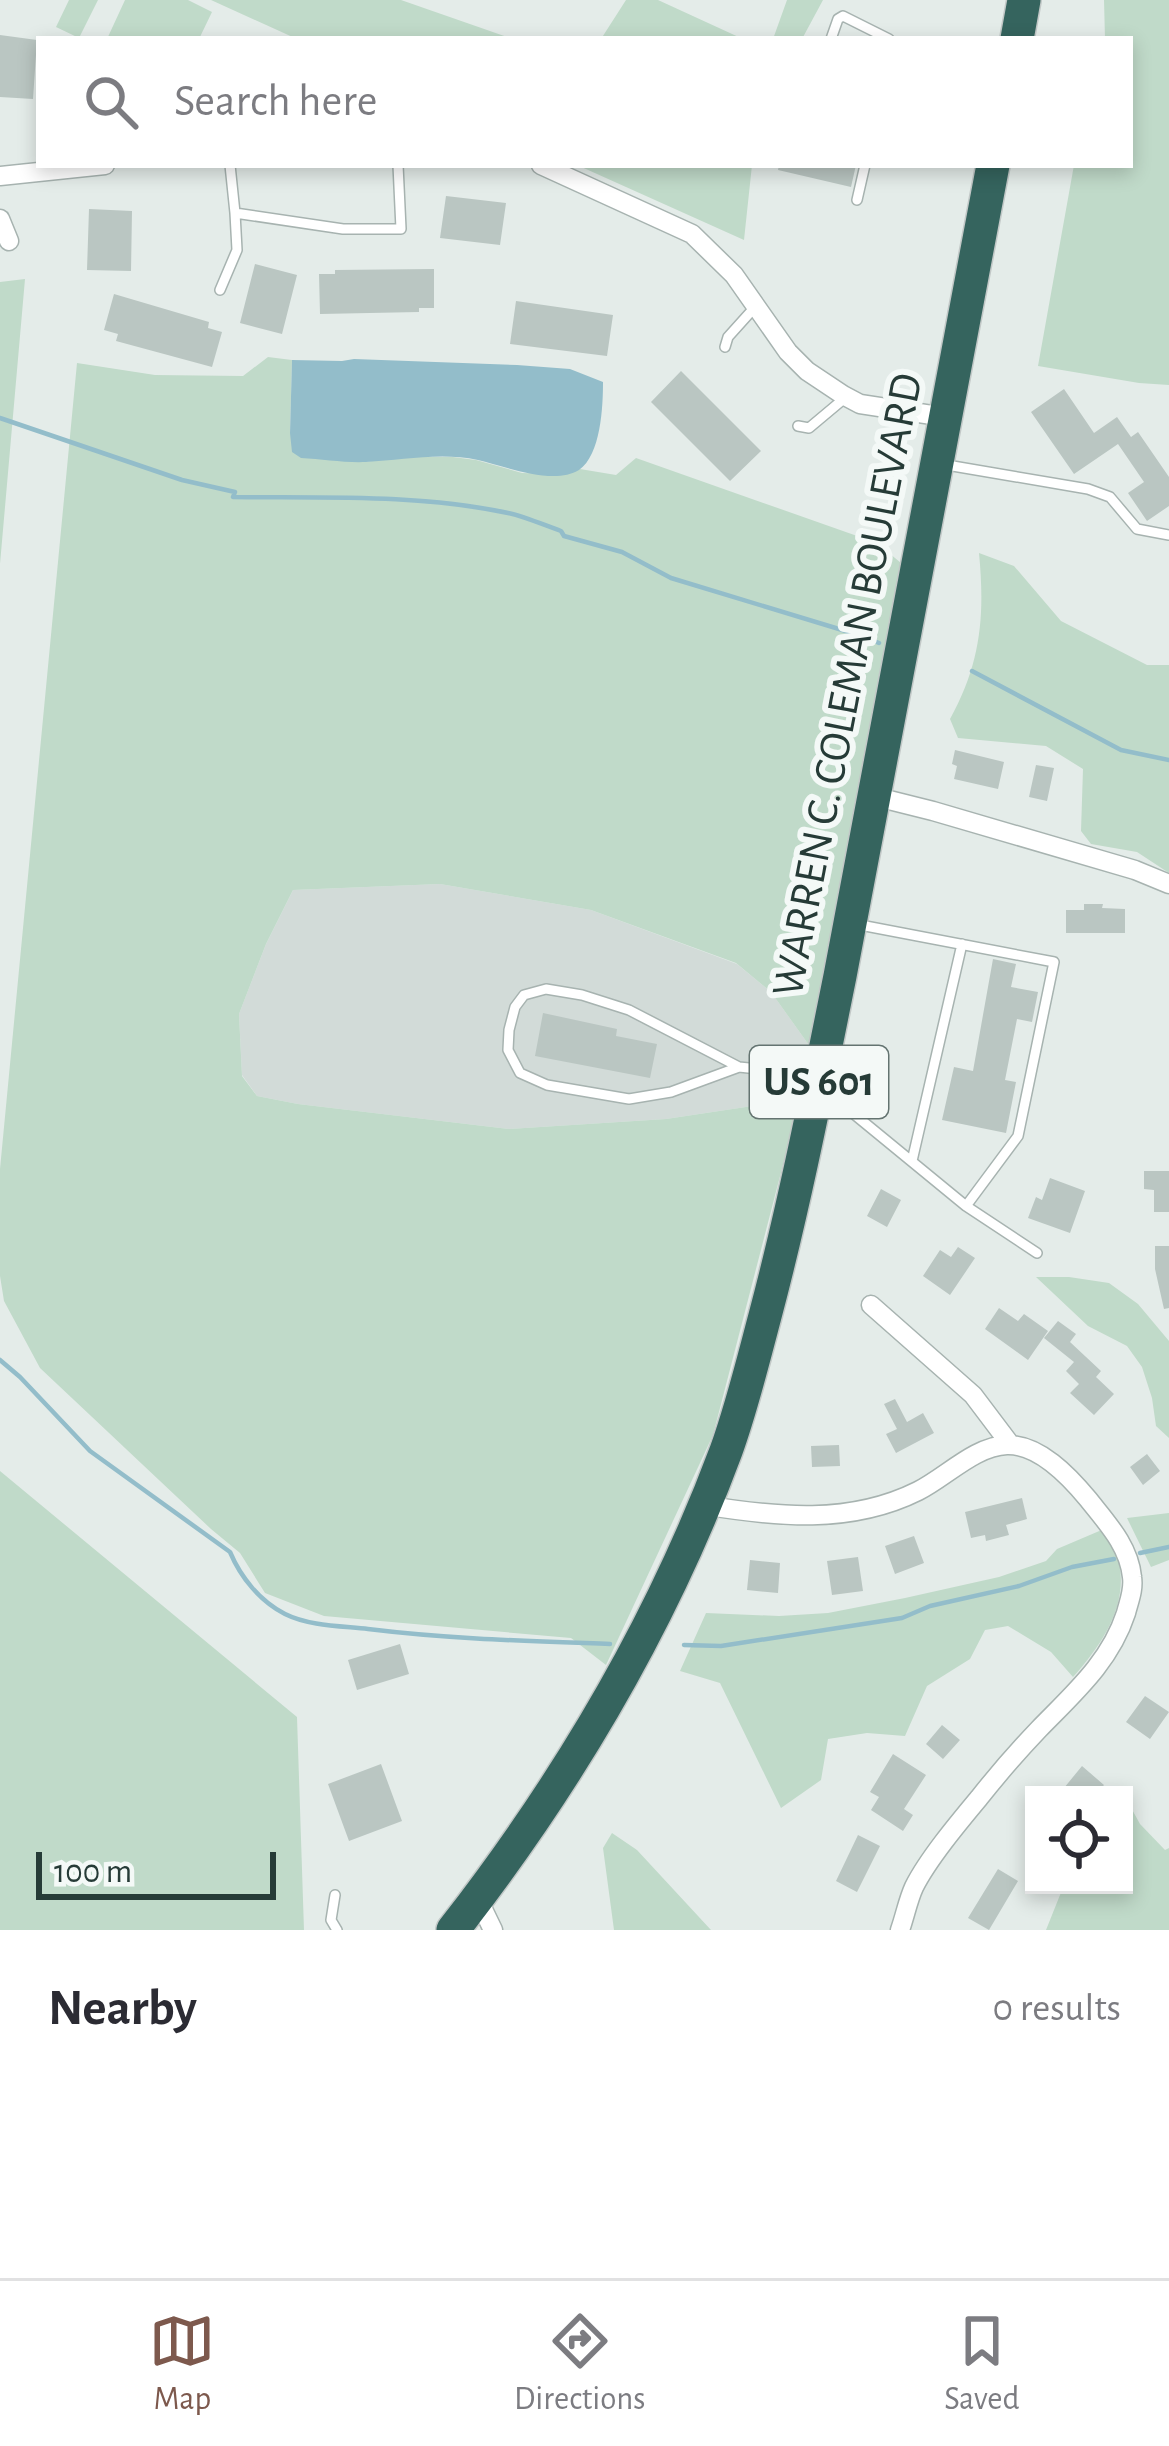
<!DOCTYPE html>
<style>
:root{--surface:#fff;--page:#f2f2f3;--text:#2b2b33;--muted:#7c7c81;--line:#e1e1e2;--accent:#7d594d}
body{margin:0;font-family:"Alegreya Sans",sans-serif;background:var(--page);color:var(--text)}
.controls{position:absolute;right:36px;bottom:36px;display:grid;overflow:hidden;border-radius:0px;box-shadow:0 6px 18px #0003}
.controls button{width:108px;height:108px;display:grid;place-items:center;padding:0;border:0;border-bottom:3px solid var(--line);background:var(--surface);color:var(--text);font:60px sans-serif}
.scale{position:absolute;left:36px;bottom:30px;width:240px;box-sizing:border-box;padding-left:12px;border:6px solid #263b37;border-top:0;font-size:33px;line-height:42px;white-space:nowrap;color:#263b37;-webkit-text-stroke:9px #f4f9f7;paint-order:stroke}
.list{margin:0;padding:0;list-style:none}
h2{display:flex;justify-content:space-between;align-items:center;height:156px;margin:0;padding:0 48px;font-size:51px}
h2 small{font-size:39px;font-weight:400;color:var(--muted)}
.icon{flex:none;width:66px;height:66px;fill:none;stroke:currentColor;stroke-width:2;stroke-linecap:round;stroke-linejoin:round}
.map{position:relative;flex:none;width:1169px;height:1930px;overflow:hidden}
.search{position:absolute;background:var(--surface);box-shadow:0 6px 18px #0003;left:36px;right:36px;top:36px;height:132px;display:flex;align-items:center;gap:30px;box-sizing:border-box;padding:0 42px;border-radius:0px;color:var(--muted);font-size:45px}
.sheet{height:348px;background:var(--surface)}
nav{display:flex;justify-content:space-around;align-items:center;box-sizing:border-box;height:168px;border-top:3px solid var(--line);background:var(--surface);font-size:33px;color:var(--muted)}
nav a{display:grid;justify-items:center;gap:6px}
nav .on{color:var(--accent)}
.map>svg:first-child{display:block}
.built{fill:#d2dbd8}
.green{fill:#c0dac9}
.water{fill:#93bdca}
.lines{fill:none;stroke-linecap:round;stroke-linejoin:round}
.stream{stroke:#93bdca;stroke-width:4.5}
.building{fill:#bac6c2}
.lane-casing{stroke:#a7b3b0;stroke-width:12}
.street-casing{stroke:#a7b3b0;stroke-width:21}
.highway-casing{stroke:#c2c8c7;stroke-width:36}
.lane{stroke:#fff;stroke-width:9}
.street{stroke:#fff;stroke-width:18}
.highway{stroke:#35645e;stroke-width:33}
.labels{text-anchor:middle;dominant-baseline:central;stroke-width:12;stroke-linejoin:round;paint-order:stroke}
.shield{fill:#f4f9f7;stroke:#647471;stroke-width:3}
.shield-label{font-size:42px;font-weight:bold;fill:#263b37}
.street-label{font-size:45px;fill:#263b37;stroke:#f4f9f7}
</style>
<div class="map">
<svg width="1169" height="1930" viewBox="0 0 1169 1930">
<rect width="100%" height="100%" fill="#e4ece9"/>
<path class="built" d="M440 884 591 910 737 964 771 992 811 1048 800 1099 666 1119 509 1129 298 1104 257 1096 242 1075 239 1014 266 944 293 890Z"/>
<path class="green" d="M69 0H98L79 38 56 27Z
M125 0H188L212 12 199 39H107Z
M211 0H401L513 39H297Z
M626 0H658L743 39H601Z
M787 0H823L802 39H773Z
M1104 0H1169V385L1139 383 1038 366 1074 165H1130V39H1105Z
M577 165H752L744 240Z
M25 279 0 564V282Z
M268 357 292 360 290 433 365 462 400 457H453L476 460 522 473 563 474 580 469 616 475 636 458 877 543 901 563 811 1048 771 992 736 963 591 910 440 884 293 890 266 944 239 1014 242 1076 257 1096 298 1104 509 1129 666 1119 800 1099 713 1435 606 1665 571 1638 324 1616 265 1593 240 1553 211 1529 40 1368 4 1301 0 1276V1169L77 363 155 375 243 376Z
M979 553 1014 566 1061 621 1147 665H1169V873L1137 852 1091 844 1081 831 1083 769 1046 746 958 738 950 719C981 663 985 616 979 553Z
M1036 1277H1069L1109 1283 1138 1304 1169 1341V1438L1156 1426 1152 1398 1142 1367 1127 1346 1088 1326Z
M0 1471 297 1717 304 1930H0Z
M1169 1513V1560L1151 1567 1127 1518Z
M1104 1529C1141 1583 1111 1635 1073 1677L1051 1652 1008 1626 985 1630 970 1659 927 1686 905 1736 867 1733 828 1739 821 1780 781 1808 720 1683 680 1671 706 1613 779 1616 828 1613 905 1598 999 1577 1046 1561 1057 1549Z
M1129 1804 1140 1824 1165 1850 1169 1848V1930H1046L1064 1885H1124V1806Z
M612 1833 637 1850 711 1930H614L603 1848Z"/>
<path class="water" d="M354 359 517 365 570 369 603 382C603 406 601 455 579 470 553 486 505 466 478 460 441 452 403 460 366 462 345 463 322 459 301 458L292 452 290 433 292 360 342 361Z"/>
<g class="lines">
<path class="stream" d="M0 418 182 480 235 492 233 497C325 498 418 494 508 513 526 517 544 525 561 531L564 536 622 552 671 578 862 636 879 643
M972 671 1121 750 1169 760
M0 1360 20 1377 90 1451 230 1552C241 1578 260 1601 285 1614 309 1626 341 1626 368 1629 449 1639 528 1641 610 1644
M1140 1553 1169 1547
M684 1645 721 1646 902 1618 930 1606 1019 1586 1072 1567 1114 1559"/>
</g>
<path class="building" d="M0 35 37 40 33 99 0 97Z
M779 165H856L851 187 778 170Z
M446 196 506 203 500 245 440 238Z
M89 209 132 211 131 271 87 270Z
M255 264 297 275 282 334 240 323Z
M434 269V308H419V312L320 314 319 274H335V270Z
M114 294 209 322 208 328 222 332 212 367 116 341 118 334 104 330Z
M516 301 613 315 607 356 510 344Z
M681 371 761 451 730 481 651 402Z
M1064 389 1094 433 1117 417 1131 437 1138 432 1169 477V506L1147 521 1128 493 1144 482 1118 444 1074 474 1031 412Z
M955 750 1004 762 998 789 954 779 957 766 952 764Z
M1036 765 1054 768 1047 801 1029 797Z
M1084 904H1103L1102 908 1125 909V933H1066V910H1084Z
M993 959 1016 964 1011 987 1038 992 1032 1022 1017 1019 1005 1080 1016 1082 1006 1133 942 1120 954 1067 973 1071Z
M543 1013 617 1029 616 1036 657 1044 650 1078 535 1056Z
M1144 1171H1169V1212H1154V1190L1144 1189Z
M1050 1178 1085 1191 1070 1233 1028 1218 1036 1197 1042 1200Z
M881 1189 901 1200 887 1227 867 1216Z
M1155 1246H1169V1308L1164 1309 1155 1269Z
M958 1247 975 1258 950 1295 923 1276 940 1250 951 1257Z
M999 1308 1018 1321 1024 1314 1048 1331 1028 1360 985 1329Z
M1058 1321 1076 1334 1070 1342 1101 1371 1096 1377 1114 1394 1094 1415 1070 1393 1079 1384 1066 1371 1074 1362 1044 1338Z
M895 1399 907 1422 923 1413 934 1433 896 1453 886 1434 897 1429 884 1404Z
M839 1445 840 1466 812 1467 811 1446Z
M1147 1454 1160 1471 1143 1485 1130 1467Z
M1022 1498 1027 1519 1006 1525 1009 1535 986 1541 985 1535 971 1538 965 1512Z
M914 1536 924 1563 895 1574 885 1546Z
M858 1557 863 1591 832 1595 827 1561Z
M750 1560 780 1563 778 1593 747 1590Z
M400 1644 409 1674 357 1690 348 1660Z
M1145 1696 1169 1712 1150 1739 1126 1722Z
M942 1725 960 1740 943 1759 926 1744Z
M893 1754 926 1775 904 1809 913 1815 903 1831 871 1810 879 1797 870 1792Z
M381 1764 402 1821 349 1841 328 1784Z
M1082 1766 1104 1785 1095 1795H1071L1064 1788Z
M858 1835 880 1846 857 1892 836 1881Z
M998 1869 1018 1881 989 1930 968 1918Z"/>
<g class="lines">
<g class="lane-casing">
<path id="lane" d="M831 39 838 19 843 16 889 39
M230 165 235 213 343 229H401L398 165
M857 200 865 165
M220 290 237 250 235 213
M725 347 728 337 755 307
M798 426 809 428 846 397
M941 464 1088 489 1110 497 1137 529 1169 535
M855 924 1054 962 1018 1136 966 1206
M739 1067 671 1092 629 1099 547 1085 520 1073 508 1050 509 1030 515 1007 524 995 546 989 582 995 629 1010 739 1067 815 1075
M821 1097 849 1110 966 1206 1037 1253
M912 1161 962 944
M335 1895 331 1920 337 1930"/>
</g>
<g class="street-casing">
<path id="street" d="M541 165 692 234 734 275 788 352 807 371 843 395 860 404 945 417
M0 176 105 165
M0 219 9 241
M873 796 933 811 1135 870 1169 884
M871 1305 973 1395 1010 1444
M703 1505C776 1517 850 1525 918 1491 946 1477 975 1446 1007 1445 1039 1444 1069 1476 1088 1499 1107 1523 1129 1546 1132 1577 1134 1590 1129 1601 1126 1613 1110 1662 1074 1693 1039 1729 1019 1750 998 1774 979 1798 959 1822 928 1859 914 1887 908 1900 905 1916 900 1930
M478 1899 493 1930"/>
</g>
<g class="highway-casing">
<path id="highway" d="M1017 39 1024 0
M453 1930C566 1785 662 1623 726 1451 742 1407 753 1361 765 1316 795 1203 817 1090 840 976 893 707 941 435 993 165"/>
</g>
<use href="#lane" class="lane"/>
<use href="#street" class="street"/>
<use href="#highway" class="highway"/>
</g>
<g class="labels">
<rect class="shield" x="750" y="1046" width="138" height="72" rx="9"/>
<g class="shield-label">
<text x="819" y="1082">US 601</text>
</g>
<g class="street-label">
<text transform="translate(848 685) rotate(-79)">WARREN C. COLEMAN BOULEVARD</text>
</g>
</g>
</svg>
<div class="controls">
<button><svg class="icon" aria-label="locate" viewBox="0 0 24 24"><circle cx="12" cy="12" r="6"/><path d="M12 2v4M12 18v4M2 12h4M18 12h4"/></svg></button>
</div>
<div class="scale">100 m</div>
<div class="search"><svg class="icon" aria-label="search" viewBox="0 0 24 24"><circle cx="10" cy="10" r="6"/><path d="M15 15l6 6"/></svg>Search here</div>
</div>
<section class="sheet">
<h2>Nearby<small>0 results</small></h2>
<ul class="list">
</ul>
</section>
<nav>
<a class="on"><svg class="icon" aria-label="map" viewBox="0 0 24 24"><path d="M3 6l6-2 6 2 6-2v14l-6 2-6-2-6 2zM9 4v14M15 6v14"/></svg>Map</a>
<a><svg class="icon" aria-label="directions" viewBox="0 0 24 24"><path d="M12 3l9 9-9 9-9-9zM9 14v-3h6M13 9l2 2-2 2"/></svg>Directions</a>
<a><svg class="icon" aria-label="saved" viewBox="0 0 24 24"><path d="M7 4h10v16l-5-4-5 4z"/></svg>Saved</a>
</nav>
